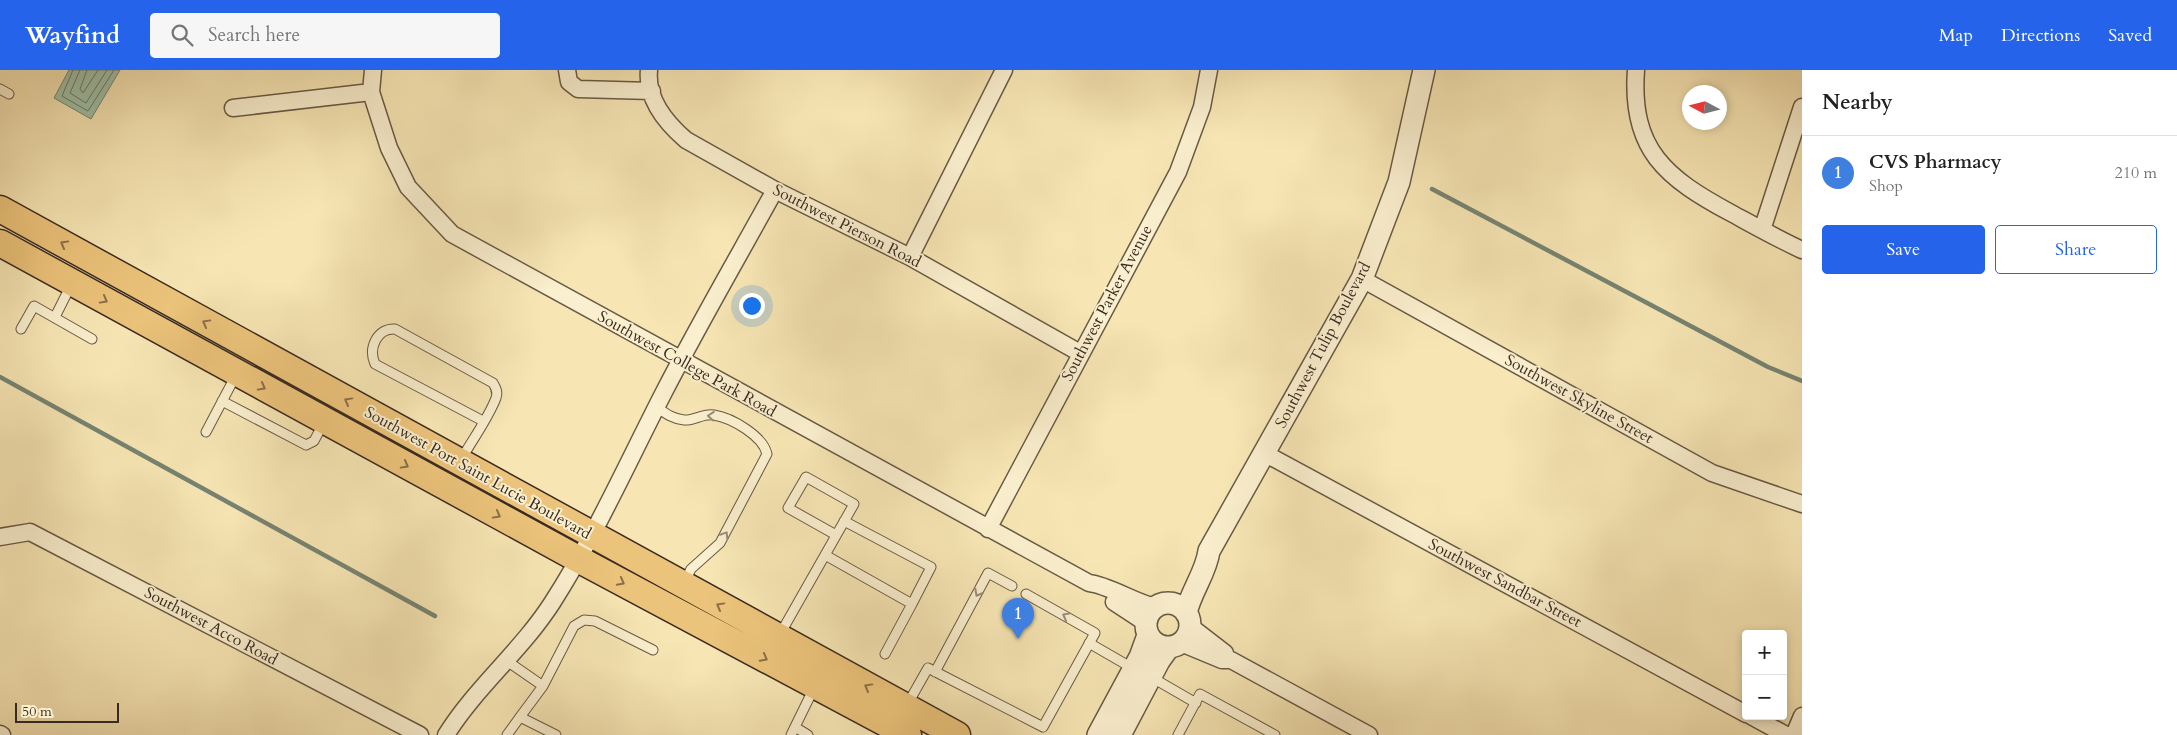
<!DOCTYPE html>
<meta charset="utf-8">
<style>
:root{--surface:#fff;--page:#f6f6f6;--text:#222;--muted:#767676;--line:#e0e0e0;--accent:#2563eb}
body{margin:0;font-family:Cardo,serif;background:var(--page);color:var(--text)}
.controls{position:absolute;right:15px;bottom:15px;display:grid;overflow:hidden;border-radius:5px;box-shadow:0 2px 8px #0003}
.controls button{width:45px;height:45px;display:grid;place-items:center;padding:0;border:0;border-bottom:1px solid var(--line);background:var(--surface);color:var(--text);font:25px sans-serif}
.compass{position:absolute;left:1682px;top:15px;width:45px;height:45px;border-radius:50%;background:var(--surface);box-shadow:0 2px 8px #0003;rotate:277deg}
.scale{position:absolute;left:15px;bottom:12px;width:104px;box-sizing:border-box;padding-left:5px;border:2px solid #392b21;border-top:0;font-size:14px;line-height:18px;white-space:nowrap;color:#392b21;-webkit-text-stroke:4px #faefce;paint-order:stroke}
.you{position:absolute;left:751px;top:235px;width:18px;height:18px;margin:-12px;border:4px solid #fff;border-radius:50%;background:#1a73e8;box-shadow:0 0 0 8px #1a73e833}
.badge{display:grid;place-items:center;width:32px;height:32px;border-radius:50%;background:var(--accent);color:#fff;font-size:16px;font-weight:700}
.pin{position:absolute;translate:-50% -41px;filter:drop-shadow(0 1px 2px #0008)}
.pin::after{content:'';position:absolute;top:26px;width:18px;height:15px;background:inherit;clip-path:polygon(0 0,100% 0,50% 100%)}
.list{margin:0;padding:0;list-style:none}
h2{display:flex;justify-content:space-between;align-items:center;height:65px;margin:0;padding:0 20px;font-size:21px}
h2 small{font-size:16px;font-weight:400;color:var(--muted)}
.list li{display:grid;grid-template-columns:32px 1fr auto;gap:15px;align-items:center;box-sizing:border-box;height:75px;padding:0 20px;border-top:1px solid var(--line)}
.list b{display:block;font-size:19px;white-space:nowrap}
.list p{margin:0;font-size:16px;white-space:nowrap;color:var(--muted)}
.list em{font-size:16px;font-style:normal;color:var(--muted)}
.actions{display:flex;gap:10px;padding:15px 20px}
.actions a{flex:1;padding:11px 0;border:1px solid var(--accent);border-radius:5px;text-align:center;font-size:18px;color:var(--accent)}
.actions .main{background:var(--accent);color:#fff}
.icon{flex:none;width:28px;height:28px;fill:none;stroke:currentColor;stroke-width:2;stroke-linecap:round;stroke-linejoin:round}
.map{position:relative;flex:none;width:1802px;height:665px;overflow:hidden}
header{display:flex;align-items:center;gap:30px;box-sizing:border-box;height:70px;padding:0 25px;background:var(--accent);color:#fff}
header strong{font-size:24px}
nav{display:flex;gap:28px;margin-inline-start:auto;font-size:18px}
.search{width:350px;height:45px;background:var(--page);display:flex;align-items:center;gap:12px;box-sizing:border-box;padding:0 18px;border-radius:5px;color:var(--muted);font-size:19px}
main{display:flex}
aside{flex:1;background:var(--surface)}
.map>svg:first-child{display:block}
.water{fill:#9ec0a8;stroke:#768472}
.lines{fill:none;stroke-linecap:round;stroke-linejoin:round}
.shore{stroke:#6c7664;stroke-width:1}
.stream{stroke:#768472;stroke-width:4.5}
.service-casing{stroke:#685a46;stroke-width:11}
.minor-casing{stroke:#685a46;stroke-width:19}
.tertiary-casing{stroke:#685a46;stroke-width:24}
.primary-casing{stroke:#392b21;stroke-width:29}
.service{stroke:#faefce;stroke-width:9}
.minor{stroke:#faefce;stroke-width:16}
.tertiary{stroke:#faefce;stroke-width:21}
.primary{stroke:#ecc37a;stroke-width:26}
.oneway{stroke:#8a6f49}
.oneway2{stroke:#9a8d78}
.labels{text-anchor:middle;dominant-baseline:central;stroke-width:4;stroke-linejoin:round;paint-order:stroke}
.street-label{font-size:16px;fill:#392b21;stroke:#faefce}
</style>
<header>
<strong>Wayfind</strong>
<div class="search"><svg class="icon" aria-label="search" viewBox="0 0 24 24"><circle cx="10" cy="10" r="6"/><path d="M15 15l6 6"/></svg>Search here</div>
<nav><a>Map</a><a>Directions</a><a>Saved</a></nav>
</header>
<main>
<div class="map">
<svg width="1802" height="665" viewBox="0 0 1802 665">
<rect width="100%" height="100%" fill="#f7e6b4"/>
<filter id="stains"><feTurbulence type="fractalNoise" baseFrequency=".004" numOctaves="4"/><feColorMatrix values="0 0 0 0 .2 0 0 0 0 .09 0 0 0 0 .02 0 0 0 .5 -.17"/></filter>
<radialGradient id="worn" r=".72"><stop offset=".6" stop-color="#630" stop-opacity="0"/><stop offset="1" stop-color="#630" stop-opacity=".3"/></radialGradient>
<path class="water" d="M69 0H120L91 49 54 28Z"/>
<g class="lines">
<path class="shore" d="M73 0 62 26 88 41 114 0
M80 0 70 23 86 33 107 0
M87 0 80 19 83 23 98 0"/>
<path class="stream" d="M1432 119 1768 297 1802 311
M0 307 435 546"/>
<g class="service-casing">
<path id="service" d="M0 19 9 24
M55 247 71 215
M21 259 34 236 92 269
M222 331 306 375 314 371 324 352
M656 337C665 343 673 349 684 350 694 351 703 343 714 345 732 348 763 366 767 384L720 473 691 499 684 513
M206 362 236 305
M461 390C472 370 488 349 496 328 498 322 496 318 493 313L395 259C377 258 368 278 375 294L483 351
M825 485 912 534 931 497 844 451
M779 566 854 434 806 407 788 438 836 465
M1089 573 1134 599
M885 584 912 534
M507 591 543 616
M935 602 988 503 1012 516
M1151 607 1196 633
M907 635 928 598 1043 657 1095 563 1026 524
M520 647 543 616 574 556 584 550 595 551 653 580
M795 657 808 665
M507 665 520 647 556 665
M791 665 814 618
M1178 665 1200 624 1275 665"/>
</g>
<g class="minor-casing">
<path id="minor" d="M373 0 371 22 389 78 408 117 452 164 1089 513C1108 515 1134 532 1155 537
M567 0 569 12 578 19 652 21
M649 0C646 29 665 52 686 70L775 120 910 187 1080 283
M1636 0C1630 80 1666 108 1731 143 1755 156 1778 169 1802 180
M233 38 371 22
M1762 160 1802 37
M910 187 1004 0
M1362 209 1712 403 1802 434
M1264 383 1746 644
M988 459 1178 102 1202 37 1209 0
M0 467 30 462 420 665
M1114 532 1146 553
M1190 556 1225 583
M1181 573 1222 590H1231L1369 665
M1751 646 1786 665
M0 664 2 665
M446 665C476 617 521 581 552 533 595 466 628 392 664 322 699 254 738 187 775 120
M1794 665 1802 646"/>
</g>
<g class="tertiary-casing">
<path id="tertiary" d="M1146 555a22 22 0 1 1 44 0a22 22 0 1 1-44 0Z
M1186 543C1191 521 1206 503 1209 481L1362 209 1399 112 1424 0
M1098 665 1140 587 1148 565
M1120 665 1159 591 1169 577"/>
</g>
<g class="primary-casing">
<path id="primary" d="M0 139 957 665
M0 173 578 489 908 665"/>
</g>
<use href="#service" class="service"/>
<use href="#minor" class="minor"/>
<use href="#tertiary" class="tertiary"/>
<use href="#primary" class="primary"/>
</g>
<defs><path id="oneway-chevron" d="M-2-3.5L2.5 0L-2 3.5" fill="none" stroke-width="1.6" stroke-linecap="round" stroke-linejoin="round" transform="scale(1.25)"/></defs>
<g class="oneway">
<use href="#oneway-chevron" transform="translate(64 174) rotate(-151)"/>
<use href="#oneway-chevron" transform="translate(104 230) rotate(29)"/>
<use href="#oneway-chevron" transform="translate(206 253) rotate(-151)"/>
<use href="#oneway-chevron" transform="translate(262 317) rotate(29)"/>
<use href="#oneway-chevron" transform="translate(348 331) rotate(-151)"/>
<use href="#oneway-chevron" transform="translate(405 395) rotate(29)"/>
<use href="#oneway-chevron" transform="translate(497 445) rotate(29)"/>
<use href="#oneway-chevron" transform="translate(621 512) rotate(28)"/>
<use href="#oneway-chevron" transform="translate(720 536) rotate(-151)"/>
<use href="#oneway-chevron" transform="translate(764 588) rotate(28)"/>
<use href="#oneway-chevron" transform="translate(868 617) rotate(-151)"/>
</g>
<g class="oneway2">
<use href="#oneway-chevron" transform="translate(711 346) rotate(-175)"/>
<use href="#oneway-chevron" transform="translate(725 465) rotate(-58)"/>
<use href="#oneway-chevron" transform="translate(978 523) rotate(118)"/>
<use href="#oneway-chevron" transform="translate(1066 546) rotate(-151)"/>
</g>
<g class="labels">
<g class="street-label">
<text transform="translate(847 156) rotate(27)">Southwest Pierson Road</text>
<text transform="translate(1107 233) rotate(-62)">Southwest Parker Avenue</text>
<text transform="translate(1323 275) rotate(-62)">Southwest Tulip Boulevard</text>
<text transform="translate(687 294) rotate(29)">Southwest College Park Road</text>
<text transform="translate(1579 329) rotate(29)">Southwest Skyline Street</text>
<text transform="translate(478 403) rotate(29)">Southwest Port Saint Lucie Boulevard</text>
<text transform="translate(1505 513) rotate(28)">Southwest Sandbar Street</text>
<text transform="translate(211 556) rotate(28)">Southwest Acco Road</text>
</g>
</g>
<rect width="100%" height="100%" filter="url(#stains)"/>
<rect width="100%" height="100%" fill="url(#worn)"/>
</svg>
<div class="controls">
<button>+</button>
<button>−</button>
</div>
<svg class="compass" viewBox="-18 -18 36 36"><path d="M0-13l5 13h-10z" fill="#e53935"/><path d="M0 13l5-13h-10z" fill="#767676"/></svg>
<div class="scale">50 m</div>
<div class="you"></div>
<div class="pin badge" style="left:1018px;top:569px;background:#3f7fe0">1</div>
</div>
<aside>
<h2>Nearby<small></small></h2>
<ul class="list">
<li><span class="badge" style="background:#3f7fe0">1</span><div><b>CVS Pharmacy</b><p>Shop</p></div><em>210 m</em></li>
</ul>
<div class="actions"><a class="main">Save</a><a>Share</a></div>
</aside>
</main>
